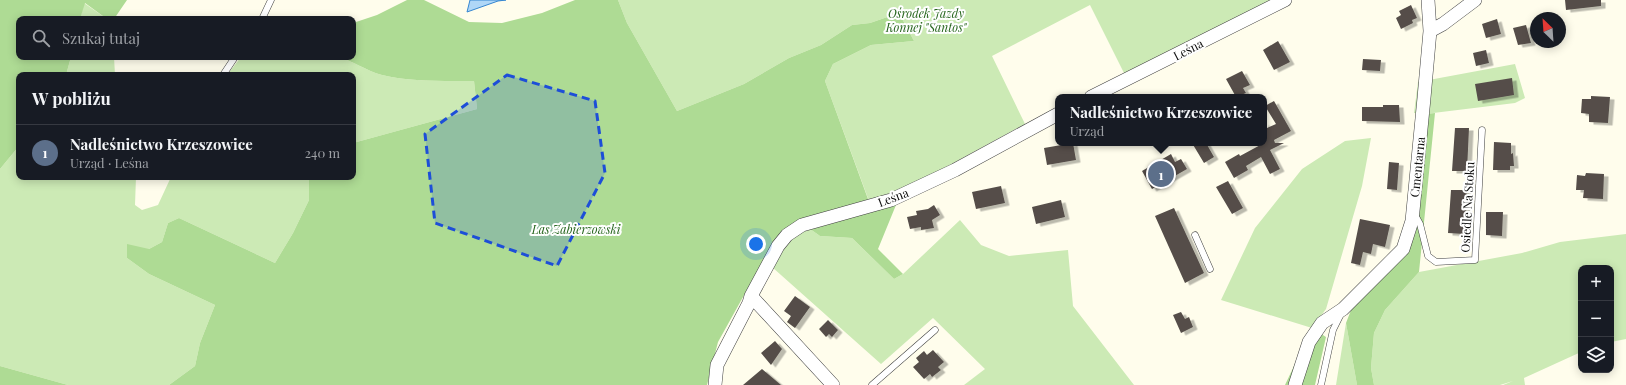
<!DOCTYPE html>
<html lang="pl">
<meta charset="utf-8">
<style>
:root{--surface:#171b24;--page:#242831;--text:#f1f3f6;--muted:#9ea1a6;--line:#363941;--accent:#2563eb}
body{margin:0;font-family:"Playfair Display",serif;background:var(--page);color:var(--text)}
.controls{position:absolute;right:12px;bottom:12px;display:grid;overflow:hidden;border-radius:8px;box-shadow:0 2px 10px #0003}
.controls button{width:36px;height:36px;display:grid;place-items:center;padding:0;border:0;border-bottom:1px solid var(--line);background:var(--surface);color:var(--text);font:20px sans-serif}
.compass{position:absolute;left:1530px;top:12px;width:36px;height:36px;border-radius:50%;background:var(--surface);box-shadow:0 2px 10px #0003;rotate:335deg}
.you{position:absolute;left:756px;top:244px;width:14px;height:14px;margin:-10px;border:3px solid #fff;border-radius:50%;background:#1a73e8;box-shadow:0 0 0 6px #1a73e833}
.badge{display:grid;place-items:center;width:26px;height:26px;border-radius:50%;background:var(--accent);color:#fff;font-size:13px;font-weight:700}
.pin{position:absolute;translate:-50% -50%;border:2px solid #fff;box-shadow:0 1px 4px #0006}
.popup{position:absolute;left:1055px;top:94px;width:212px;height:52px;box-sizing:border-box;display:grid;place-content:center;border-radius:8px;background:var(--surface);filter:drop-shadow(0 1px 3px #0005);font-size:13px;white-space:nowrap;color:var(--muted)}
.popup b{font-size:15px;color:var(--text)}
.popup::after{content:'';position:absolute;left:50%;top:100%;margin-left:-8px;border:8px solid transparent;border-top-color:var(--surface)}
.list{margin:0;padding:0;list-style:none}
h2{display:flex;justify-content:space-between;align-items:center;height:52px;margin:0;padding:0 16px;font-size:17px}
h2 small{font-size:13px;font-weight:400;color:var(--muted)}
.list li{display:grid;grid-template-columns:26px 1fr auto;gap:12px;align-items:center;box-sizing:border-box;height:56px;padding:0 16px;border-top:1px solid var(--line)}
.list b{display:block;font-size:15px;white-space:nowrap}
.list p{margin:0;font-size:13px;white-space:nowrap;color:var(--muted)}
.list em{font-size:13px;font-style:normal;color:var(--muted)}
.icon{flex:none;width:22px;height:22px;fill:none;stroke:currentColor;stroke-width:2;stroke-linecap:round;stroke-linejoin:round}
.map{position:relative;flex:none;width:1626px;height:385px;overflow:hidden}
.search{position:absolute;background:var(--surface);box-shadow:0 2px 10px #0003;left:16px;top:16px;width:340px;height:44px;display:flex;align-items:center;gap:10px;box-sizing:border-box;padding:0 14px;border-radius:8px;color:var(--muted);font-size:15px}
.panel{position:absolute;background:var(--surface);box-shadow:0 2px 10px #0003;left:16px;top:72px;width:340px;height:108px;border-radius:8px}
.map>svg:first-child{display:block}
.green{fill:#cceab5}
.forest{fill:#aedb94}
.water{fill:#afd7f7;stroke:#3586d0}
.building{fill:#554e49;filter:url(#shadow)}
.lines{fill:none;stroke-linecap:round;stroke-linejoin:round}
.lane-casing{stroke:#3f3f3f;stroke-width:7}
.street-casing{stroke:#3f3f3f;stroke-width:14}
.lane{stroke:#fff;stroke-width:6}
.street{stroke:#fff;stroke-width:13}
.marked{fill:#1d4ed8;fill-opacity:0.2;stroke:#1d4ed8;stroke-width:3;stroke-dasharray:8 5;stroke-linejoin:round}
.labels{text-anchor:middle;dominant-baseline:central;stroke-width:4;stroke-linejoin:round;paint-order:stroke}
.park-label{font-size:12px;font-style:italic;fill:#25651c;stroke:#fff}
.street-label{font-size:12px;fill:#0c0c0c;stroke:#fff}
</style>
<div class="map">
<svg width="1626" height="385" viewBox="0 0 1626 385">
<defs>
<filter id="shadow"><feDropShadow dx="4.5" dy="2.5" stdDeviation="0" flood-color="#0004"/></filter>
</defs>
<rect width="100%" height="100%" fill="#fffdec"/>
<path class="green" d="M618 0H1274L1125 75 1090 5 992 56 1025 124 913 185 869 201 825 81 833 64 871 45 914 41 899 13 870 23 852 25 821 45 789 58 744 84 677 111 627 23Z
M84 3 107 19H80Z
M71 57H114L115 75H66Z
M241 57H267L268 58 336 57C353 60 366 71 382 75 409 82 446 81 474 81L477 109 353 143V75H227Z
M1515 64 1525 98 1515 103 1425 114 1414 113 1418 82Z
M1371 138 1362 186 1326 309 1312 328 1221 300 1255 228 1302 169 1345 141Z
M19 146V177H136L135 205 142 210 158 205 171 177H309V200L293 233 275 263 179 218 168 223 162 242 149 249 127 258 149 274 215 305 200 343 195 366 169 385H68L0 366V169Z
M960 220 981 245 1009 256 1068 250 1073 306 1134 385H964L985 369 933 318 881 364 772 267 788 240 806 226 820 236 852 238 894 279 903 274Z
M1626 234V339L1611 342V268H1581V352L1524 378 1525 385H1503L1513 381 1500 385H1374L1371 368 1374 333 1385 310 1419 272 1522 253 1560 242Z
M1346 323 1357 385H1336Z"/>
<path class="forest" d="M0 0H127L114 19H107L85 3 80 19H19V57H71L66 75H19V146L0 169Z
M407 0H424L469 22 502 23 542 13 575 0H618L627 23 677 111 744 84 789 58 821 45 852 25 870 23 899 13 914 41 871 45 833 64 825 81 872 210 896 205 878 249 903 274 894 279 852 238 820 236 806 226 780 236 763 261 718 342 707 385H169L195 366 200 343 215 305 149 274 127 258V244L149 249 162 242 168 223 179 218 275 263 293 233 309 200V177H353V143L477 109 474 81C446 81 409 82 382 75 366 71 353 60 336 57H353V23L377 15Z
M1435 113 1419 272 1385 310 1374 333 1371 368 1374 385H1357L1346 323 1353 305 1406 252 1416 231 1425 114Z
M1312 328 1326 337 1315 385H1285Z
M0 366 68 385H0Z"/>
<path class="water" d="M470 0H506L498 1 467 12Z"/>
<path class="building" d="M1565 0H1601V6L1566 10Z
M1411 5 1417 18 1412 20 1413 23 1401 29 1396 18 1401 15 1399 11Z
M1497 19 1501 34 1486 38 1482 24Z
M1526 25 1531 43 1518 45 1513 28Z
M1278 41 1290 62 1274 70 1263 50Z
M1486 50 1489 63 1476 66 1473 53Z
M1363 59 1381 60 1380 71 1362 70Z
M1242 71 1250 85 1243 88 1246 93 1236 97 1226 79Z
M1512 78 1514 95 1478 101 1475 84Z
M1591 96 1610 97 1608 123 1589 122V114L1581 113 1582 99H1591Z
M1274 101 1291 131 1274 140 1275 143H1284L1270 150 1280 169 1270 174 1261 157 1246 166 1248 170 1234 178 1225 162 1239 154 1240 156 1264 143V122L1267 128 1276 124 1265 106Z
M1383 105H1399L1400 122 1362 121V107H1383Z
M1455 128H1469L1467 171H1452Z
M1494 142 1511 143V154L1513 153 1514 166H1510V170H1493Z
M1073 143 1076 160 1047 165 1044 148Z
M1192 143H1206L1214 157 1204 163Z
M1171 154 1175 162 1181 159 1187 169 1152 189 1142 171Z
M1389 162 1399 163 1397 190 1387 189Z
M1586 173 1604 174 1603 199 1583 198 1584 190H1576L1577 175 1585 176Z
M1228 181 1243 208 1232 214 1216 187Z
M1001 186 1005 203 976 209 972 192Z
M1451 190H1467L1464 234 1448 233Z
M1061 200 1065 217 1036 224 1032 207Z
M934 205 940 215 932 220 934 228 921 230V227L910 229 907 217 917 215 916 211 928 209Z
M1174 208 1204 273 1185 283 1155 216Z
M1486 212H1503L1502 236 1486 235Z
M1360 219 1390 225 1385 247 1373 244 1371 254 1363 252 1360 265 1351 263Z
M795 296 810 307 795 328 787 322 791 316 784 311Z
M1181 312 1185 319 1189 317 1193 327 1181 333 1173 315Z
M828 320 838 330 832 337 829 334 826 337 819 329Z
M775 341 782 349 771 365 761 353Z
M933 350 944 362 938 367 941 370 932 377 930 374 924 379 913 367 919 362 916 358 924 351 927 355Z
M762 369 781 385H743Z"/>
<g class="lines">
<g class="lane-casing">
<path id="lane" d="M262 19 271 0
M223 75 235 57
M1415 215 1420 224 1428 256 1436 262 1475 260 1482 130
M1195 235 1210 269
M872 385 935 330
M1321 385 1333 330 1341 314"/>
</g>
<g class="street-casing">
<path id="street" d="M1430 31 1443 24 1475 0
M1091 97 1285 0
M715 385 717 365 749 303 751 296
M833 385 751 296 778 246 787 235 802 225 891 200 955 170 1058 114
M1295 385 1309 342 1322 323 1343 309 1403 249 1412 221 1424 98 1430 31 1428 0"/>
</g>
<use href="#lane" class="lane"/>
<use href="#street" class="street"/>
</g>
<path class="marked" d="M507 75 595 101 605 173 557 266 435 223 425 134Z"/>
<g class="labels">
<g class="park-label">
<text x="926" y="13">Ośrodek Jazdy<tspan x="926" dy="14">Konnej "Santos"</tspan></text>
<text x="576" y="229">Las Zabierzowski</text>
</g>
<g class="street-label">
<text transform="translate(1188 49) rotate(-27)">Leśna</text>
<text transform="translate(1417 167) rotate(-84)">Cmentarna</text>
<text transform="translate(893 197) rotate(-21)">Leśna</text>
<text transform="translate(1467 207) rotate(-87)">Osiedle Na Stoku</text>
</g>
</g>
</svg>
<div class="controls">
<button>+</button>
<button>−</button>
<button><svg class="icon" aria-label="layers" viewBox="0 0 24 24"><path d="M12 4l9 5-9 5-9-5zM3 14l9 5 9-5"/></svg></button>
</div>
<svg class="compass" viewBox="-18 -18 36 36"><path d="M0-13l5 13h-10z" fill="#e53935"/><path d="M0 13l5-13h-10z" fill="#9ea1a6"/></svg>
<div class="you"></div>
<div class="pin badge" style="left:1161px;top:174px;background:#5c6f8a">1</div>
<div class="popup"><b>Nadleśnictwo Krzeszowice</b>Urząd</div>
<div class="search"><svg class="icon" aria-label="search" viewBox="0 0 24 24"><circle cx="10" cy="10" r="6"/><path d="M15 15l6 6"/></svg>Szukaj tutaj</div>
<section class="panel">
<h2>W pobliżu<small></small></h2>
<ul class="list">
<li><span class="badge" style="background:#5c6f8a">1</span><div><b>Nadleśnictwo Krzeszowice</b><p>Urząd · Leśna</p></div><em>240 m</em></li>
</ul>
</section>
</div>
